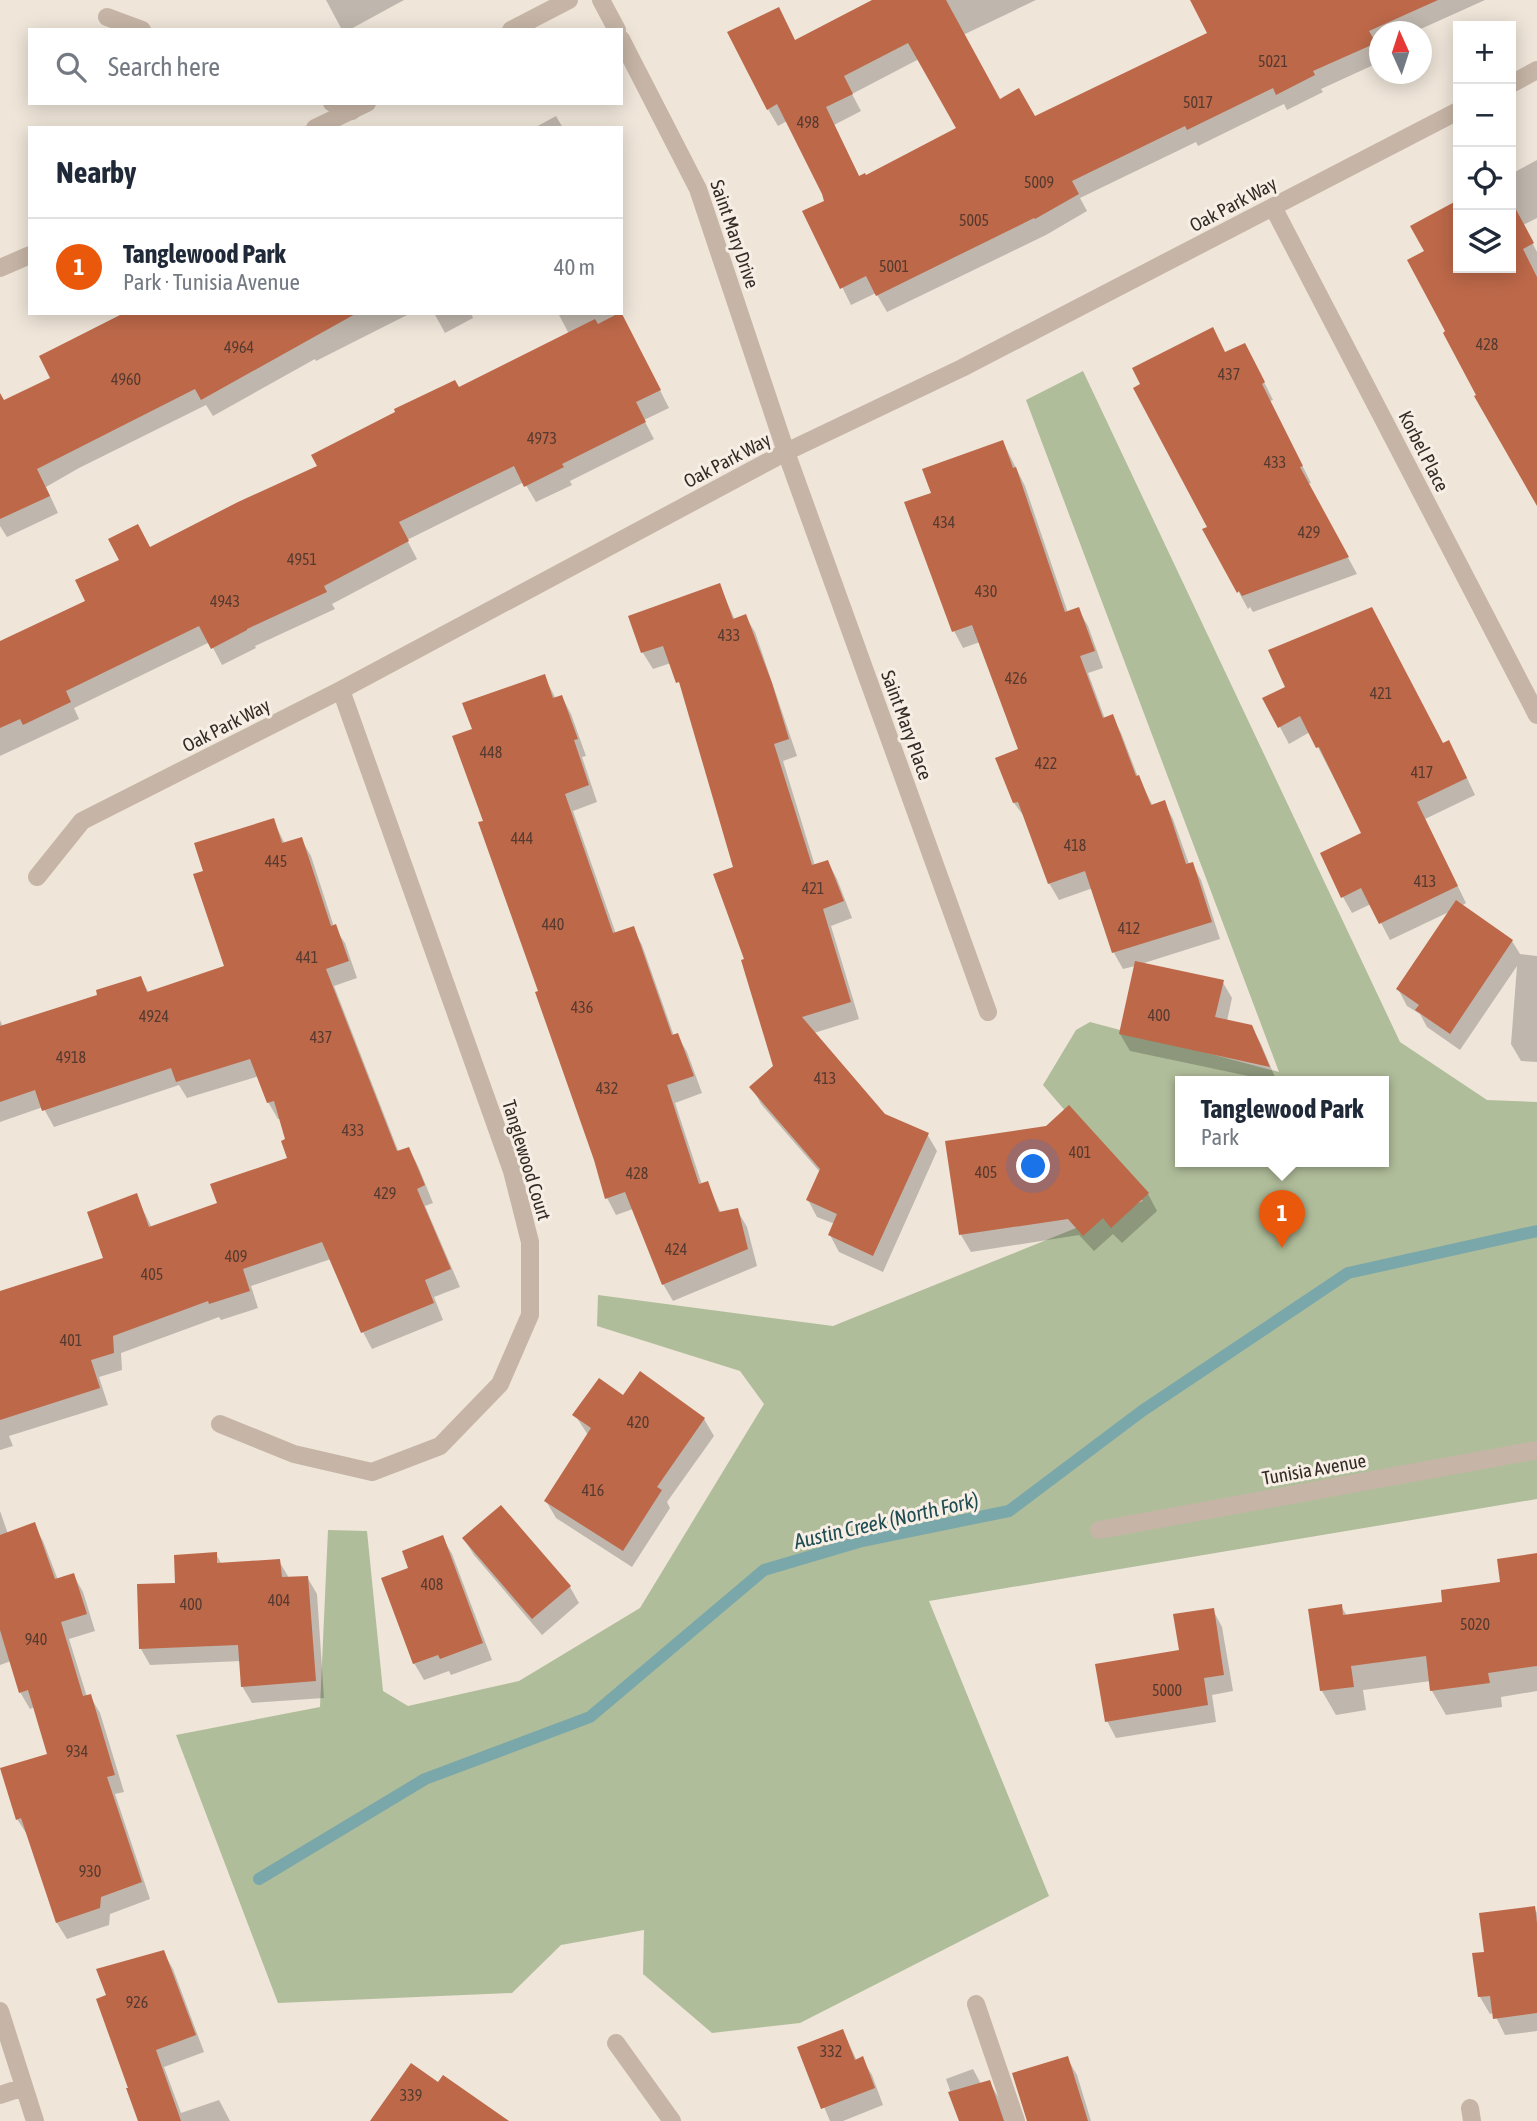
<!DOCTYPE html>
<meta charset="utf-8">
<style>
:root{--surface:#fff;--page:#f6f6f7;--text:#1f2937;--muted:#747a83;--line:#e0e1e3;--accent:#ea580c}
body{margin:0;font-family:"Asap Condensed",sans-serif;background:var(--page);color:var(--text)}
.controls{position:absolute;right:21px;top:21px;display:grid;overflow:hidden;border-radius:0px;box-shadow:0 4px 18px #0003}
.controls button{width:63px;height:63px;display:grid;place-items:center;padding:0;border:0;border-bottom:2px solid var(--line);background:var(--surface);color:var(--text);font:35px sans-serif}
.compass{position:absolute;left:1369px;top:21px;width:63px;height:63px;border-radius:50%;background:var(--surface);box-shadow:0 4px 18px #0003;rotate:357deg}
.you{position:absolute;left:1034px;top:1167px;width:24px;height:24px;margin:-18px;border:5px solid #fff;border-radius:50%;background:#1a73e8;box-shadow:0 0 0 10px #1a73e833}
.badge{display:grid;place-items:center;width:46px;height:46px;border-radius:50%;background:var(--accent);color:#fff;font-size:23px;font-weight:700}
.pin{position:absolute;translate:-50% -58px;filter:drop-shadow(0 2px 4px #0008)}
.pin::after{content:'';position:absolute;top:37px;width:24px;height:21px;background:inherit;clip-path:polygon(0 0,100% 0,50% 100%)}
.popup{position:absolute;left:1175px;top:1076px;width:214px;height:91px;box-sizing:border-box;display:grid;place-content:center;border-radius:0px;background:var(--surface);filter:drop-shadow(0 2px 5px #0005);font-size:23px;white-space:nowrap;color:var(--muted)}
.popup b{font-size:26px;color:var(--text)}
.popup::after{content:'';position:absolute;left:50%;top:100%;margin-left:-14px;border:14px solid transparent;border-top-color:var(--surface)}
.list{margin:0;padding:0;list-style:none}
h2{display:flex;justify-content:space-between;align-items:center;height:91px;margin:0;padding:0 28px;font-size:30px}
h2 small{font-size:23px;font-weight:400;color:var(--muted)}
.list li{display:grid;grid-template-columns:46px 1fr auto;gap:21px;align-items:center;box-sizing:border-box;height:98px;padding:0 28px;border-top:2px solid var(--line)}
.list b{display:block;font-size:26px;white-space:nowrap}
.list p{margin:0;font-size:23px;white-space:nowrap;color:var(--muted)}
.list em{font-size:23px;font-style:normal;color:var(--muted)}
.icon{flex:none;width:38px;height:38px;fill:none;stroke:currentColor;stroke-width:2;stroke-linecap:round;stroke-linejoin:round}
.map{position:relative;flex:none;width:1537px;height:2121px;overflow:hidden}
.search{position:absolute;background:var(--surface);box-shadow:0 4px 18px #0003;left:28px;top:28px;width:595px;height:77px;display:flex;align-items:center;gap:18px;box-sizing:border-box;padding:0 24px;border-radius:0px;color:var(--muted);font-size:26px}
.panel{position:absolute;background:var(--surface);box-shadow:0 4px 18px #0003;left:28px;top:126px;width:595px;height:189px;border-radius:0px}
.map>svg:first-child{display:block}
.green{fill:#b0bd9a;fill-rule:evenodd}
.shadow{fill:#0003;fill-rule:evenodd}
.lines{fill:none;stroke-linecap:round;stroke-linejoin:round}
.stream{stroke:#7aa7aa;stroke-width:12}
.building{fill:#bd6849;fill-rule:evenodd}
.service{stroke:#c6b5a6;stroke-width:18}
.minor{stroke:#c6b5a6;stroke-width:18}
.labels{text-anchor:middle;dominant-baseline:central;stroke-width:6;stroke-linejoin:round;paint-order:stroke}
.number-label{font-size:16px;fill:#563a2f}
.street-label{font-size:19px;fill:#332b26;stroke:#f7efe5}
.water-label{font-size:21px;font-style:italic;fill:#1f4c51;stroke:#f7efe5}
</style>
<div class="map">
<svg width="1537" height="2121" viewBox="0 0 1537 2121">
<rect width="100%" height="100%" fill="#efe5d9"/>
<path class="green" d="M1083 371 1400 1042 1487 1100 1537 1102V1499L929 1601 1049 1896 800 2023 712 2033 643 1974 644 1930 561 1945 512 1993 278 2003 176 1735 320 1707 328 1530 367 1531 383 1691 408 1706 519 1681 640 1608 764 1404 740 1371 597 1326 598 1295 833 1326 1143 1201 1043 1085 1076 1030 1090 1022 1279 1072 1026 400ZM1180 1082H1384V1162H1180Z"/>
<path class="shadow" d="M326 0H404L349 30H342Z
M875 0H1036L963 35 1000 101 1034 118 1209 34 1210 0H1485L1414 32H1380V47L1377 48 1380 62 1321 89 1323 92 1287 110 1284 104 1198 146 1196 142 1080 198 1087 211 1046 235 887 312 876 293 851 305 805 212 827 202 787 121 778 126 768 109 796 42ZM919 59 958 129 866 178H860L834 125 861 111 852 94Z
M556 116 563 128H534Z
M1537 160V218L1523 225 1537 252V502L1478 395 1448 332 1426 252 1412 227 1458 202V268H1511V174Z
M233 313H411L316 361 315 359 213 416 206 405 79 468 46 487 58 513 7 537 0 526V404Z
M434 313H471L473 318 445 333Z
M558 313H621L669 408 644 420 654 439 570 481 572 485 536 502 524 482 407 540 417 559 332 604 335 609 255 646 256 648 222 665 210 642 74 708 79 719 0 756V643L87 602 150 549 319 467 458 389 569 334Z
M1225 354 1254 362 1273 400 1270 401 1311 483 1308 484 1357 574 1253 612 1250 607 1248 609 1205 530 1209 528Z
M1003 442 1025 486 1068 613 1078 609 1088 626 1103 668 1088 673 1105 719 1112 716 1121 733 1138 777 1153 806 1164 802 1173 819 1189 864H1192L1201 880 1220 939 1141 964 1222 981 1232 998 1227 1021 1251 1026 1261 1044 1277 1082 1130 1051 1120 1034 1135 966 1123 969 1114 953 1093 888 1059 900 1049 883 1026 819 1014 803 1020 751 980 642 963 648 954 631 933 494Z
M719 585 735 620 745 616 755 632 797 756 783 761 815 866 828 862 837 879 852 918 831 926 859 1019 814 1033 884 1115 927 1134 937 1151 883 1272 839 1252 830 1235 835 1224 817 1217 808 1200 820 1172 761 1104 752 1087 775 1066 746 960 735 868 684 693 671 663 653 669 643 653 630 617Z
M544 676 556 699 562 697 571 714 586 756 582 757 597 802 573 811 616 934 633 928 642 945 674 1036 677 1035 687 1052 702 1093 675 1103 702 1185 707 1183 721 1213 737 1210 747 1227 757 1266 673 1301 663 1284 633 1209 616 1215 607 1198 485 822 474 730Z
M1265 699 1443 744 1458 759 1475 795 1425 819 1466 903 1461 906 1512 941 1520 954 1537 956V1062L1521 1061 1511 1044 1517 966 1460 1050 1427 1027 1420 1014 1407 1006 1398 989 1451 911 1390 940 1371 904 1352 913 1343 897 1363 834 1310 732 1289 744Z
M273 820 285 844 301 839 311 856 334 927 345 943 357 978 334 986 399 1153 409 1149 418 1166 433 1203 425 1206 460 1287 434 1297 443 1320 372 1349 363 1332 331 1259 251 1286 258 1308 221 1320 219 1317 121 1353 122 1370 99 1377 108 1405 9 1436 13 1446 0 1450V1387L106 1260 136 1196 152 1228 219 1205 290 1159 287 1141 281 1119H278L268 1102 259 1076 187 1098 179 1085 54 1127 43 1107 0 1122V1020L3 1027 100 996 141 978 149 993 226 968 205 872Z
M1069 1107 1148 1194 1157 1211 1122 1243 1113 1234 1094 1251 1079 1235 971 1252 961 1235 1047 1128Z
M623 1397 704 1419 714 1436 667 1502 670 1508 632 1567 556 1518 546 1501 588 1435 575 1415Z
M0 1511 8 1534 34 1525 43 1541 58 1580 74 1576 83 1592 95 1631 69 1639 87 1697 90 1696 100 1713 124 1792 115 1794 150 1899 110 1914 109 1925 67 1939 57 1923 28 1836 17 1819 49 1755 35 1707 30 1709 20 1692 11 1661 0 1665Z
M442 1537 452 1554 492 1660 451 1675 449 1671 424 1680 414 1663Z
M464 1539 570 1587 579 1603 542 1635 474 1555Z
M216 1554 222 1565 279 1561 289 1578 307 1577 317 1594 324 1698 252 1703 242 1686 241 1661 150 1665 141 1649 177 1584Z
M1537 1555V1691L1501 1697 1502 1707 1446 1715 1432 1691 1431 1681 1363 1690 1366 1710 1336 1715 1322 1691 1341 1606 1347 1616 1444 1603 1502 1583Z
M1213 1610 1222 1627 1233 1691 1212 1695 1216 1722 1116 1738 1107 1721 1181 1651Z
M1534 1907 1537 1913V2031L1505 2035 1494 2013 1490 2014 1480 1997 1474 1955 1486 1954Z
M163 1952 173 1969 204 2052 164 2067 181 2113 219 2100 230 2121H141L108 1996Z
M843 2031 857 2061 862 2059 872 2075 883 2105 843 2121H830L799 2048Z
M1067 2058 1077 2075 1091 2121H1028Z
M973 2069 981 2084 989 2082 999 2098 1007 2121H961L946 2079Z"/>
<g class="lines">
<path class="stream" d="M259 1879 425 1779 590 1717 764 1570 862 1541 1009 1511 1142 1411 1348 1273 1537 1231"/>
</g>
<path class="building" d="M872 0H946L1000 99 1019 88 1035 116 1207 33 1190 0H1438L1369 31 1376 43 1313 71 1315 75 1276 95 1273 88 1187 130 1185 126 1072 181 1079 194 1035 219 1034 218 876 296 866 276 840 289 802 211 824 201 822 194 777 104 767 110 727 32 779 7 795 40ZM908 43 956 128 866 175 865 173 859 176 826 107 853 94 844 76Z
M1458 200V268H1511L1512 202 1534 243 1523 249 1537 277V506L1474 396 1476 395 1443 333 1445 331 1407 260 1424 251 1410 226Z
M621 312 661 390 636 402 646 422 562 464 564 467 524 487 514 466 399 522 409 541 324 586 327 592 247 629V630L211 649 199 626 66 691 71 702 23 725 20 719 0 728V641L85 601 75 580 119 560 108 539 138 524 150 547 238 502 317 466 311 455 395 412 394 409 455 380 459 387 595 319 598 324Z
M124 313H357L201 400 195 389 37 469 50 496 0 519V393L4 400 50 378 39 356Z
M1213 327 1225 352 1245 343 1265 382 1262 384 1303 466 1300 467 1349 557 1242 596 1239 591 1237 593 1202 529 1207 527 1133 388 1140 384 1132 368Z
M1003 440 1013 468 1016 467 1065 612 1079 607 1095 651 1080 656 1103 718 1113 714 1136 776 1139 775 1151 805 1165 800 1186 864 1193 862 1212 922 1112 953 1085 871 1048 884 1018 802 1013 803 995 758 1018 749 972 625 952 632 904 502 931 493 922 469Z
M720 583 733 619 746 614 772 683 789 739 774 744 812 865 828 860 844 901 823 909 851 1002 802 1017 885 1114 929 1133 873 1256 828 1235 837 1214 806 1200 820 1169 749 1087 773 1066 741 960 744 959 713 874 733 867 679 682 676 683 663 646 641 653 628 616Z
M1372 607 1443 743 1449 740 1467 778 1417 802 1458 886 1379 924 1361 888 1341 898 1320 853 1361 833 1319 747 1316 748 1300 716 1278 728 1262 698 1285 687 1268 650Z
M545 674 553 698 562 695 578 739 574 740 589 785 565 794 613 933 634 926 672 1035 678 1033 694 1076 667 1085 699 1184 708 1181 719 1212 738 1208 748 1249 662 1285 625 1192 605 1199 594 1160 535 992 538 991 478 822 483 821 452 736 472 729 462 703Z
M274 818 282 843 302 837 331 926 336 924 349 961 326 969 397 1151 409 1147 425 1185 417 1189 451 1269 425 1280 434 1303 361 1333 322 1242 243 1269 250 1291 209 1304 208 1301 113 1336 114 1353 91 1360 100 1388 0 1420V1291L103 1258 87 1212 137 1193 149 1227 217 1203 210 1184 287 1158 281 1141 285 1139 274 1101 267 1103 250 1059 176 1082 171 1068 42 1111 35 1090 0 1102V1026L97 995 96 990 141 976 147 992 224 966 193 874 203 871 194 843Z
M1456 900 1513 940 1450 1034 1415 1010 1419 1005 1396 989Z
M1135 961 1224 980 1215 1017 1252 1025 1270 1067 1119 1034Z
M1069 1105 1149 1193 1111 1228 1103 1218 1083 1236 1068 1219 959 1235 945 1141 1046 1126Z
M640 1371 705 1418 657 1487 662 1490 623 1551 544 1501 591 1428 572 1415 599 1378 623 1395Z
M501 1505 571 1586 532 1619 462 1538Z
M35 1522 55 1579 74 1573 87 1614 61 1622 83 1696 91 1694 115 1775 107 1777 142 1882 101 1897 100 1908 56 1923 21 1818 16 1820 0 1768 47 1754 28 1690 19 1693 0 1630V1535Z
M443 1535 483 1643 440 1659 438 1655 413 1664 381 1578 408 1568 402 1551Z
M217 1552V1563L280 1559 282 1577 308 1576 316 1681 241 1687 238 1645 139 1649 137 1584 175 1583 174 1555Z
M1537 1553V1666L1488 1673 1490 1683 1430 1691 1426 1656 1351 1666 1354 1687 1320 1691 1308 1609 1342 1604 1343 1615 1442 1602 1441 1590 1500 1582 1497 1559Z
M1214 1608 1224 1675 1204 1678 1208 1705 1105 1722 1095 1664 1179 1650 1173 1614Z
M1535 1906 1537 1923V2013L1493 2019 1490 1996 1478 1997 1472 1953 1484 1952 1479 1913Z
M164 1950 196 2035 156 2050 181 2121H138L126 2088H128L96 1999 106 1995 96 1969Z
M843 2029 855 2060 863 2056 875 2088 821 2109 797 2047Z
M1068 2056 1088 2121H1027L1012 2073Z
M411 2063 438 2082 443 2075 509 2121H370Z
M990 2080 1004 2121H959L948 2092Z"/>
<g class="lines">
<path class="service" d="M107 17 142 30
M332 103 352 111
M976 2004 1016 2121
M1470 2108 1472 2121"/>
<path class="minor" d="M601 0 617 30
M511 30 569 0
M621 39 698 189 786 452 988 1012
M1511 84 1537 70
M315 128 367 103
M1273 207 1537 715
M0 268 30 255
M37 877 82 821 341 690 786 452 962 368 1458 111
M220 1424 294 1454 372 1472 440 1446 500 1384 530 1315V1242L512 1171 341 690
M1099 1530 1537 1450
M0 2011 35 2121
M616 2043 672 2121
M0 2095 24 2087"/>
</g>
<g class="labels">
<g class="number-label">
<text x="1273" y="61">5021</text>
<text x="1198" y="102">5017</text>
<text x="808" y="122">498</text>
<text x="1039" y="182">5009</text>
<text x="974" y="220">5005</text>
<text x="894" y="266">5001</text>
<text x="1487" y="344">428</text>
<text x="239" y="347">4964</text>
<text x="1229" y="374">437</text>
<text x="126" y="379">4960</text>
<text x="542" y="438">4973</text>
<text x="1275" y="462">433</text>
<text x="944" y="522">434</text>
<text x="1309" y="532">429</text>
<text x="302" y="559">4951</text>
<text x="986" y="591">430</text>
<text x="225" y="601">4943</text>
<text x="729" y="635">433</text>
<text x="1016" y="678">426</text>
<text x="1381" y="693">421</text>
<text x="491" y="752">448</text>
<text x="1046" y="763">422</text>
<text x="1422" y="772">417</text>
<text x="522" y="838">444</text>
<text x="1075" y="845">418</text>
<text x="276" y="861">445</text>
<text x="1425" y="881">413</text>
<text x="813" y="888">421</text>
<text x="553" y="924">440</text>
<text x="1129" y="928">412</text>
<text x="307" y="957">441</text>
<text x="582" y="1007">436</text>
<text x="1159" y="1015">400</text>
<text x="154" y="1016">4924</text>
<text x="321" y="1037">437</text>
<text x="71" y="1057">4918</text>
<text x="825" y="1078">413</text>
<text x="607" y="1088">432</text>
<text x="353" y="1130">433</text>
<text x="1080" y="1152">401</text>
<text x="986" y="1172">405</text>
<text x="637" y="1173">428</text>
<text x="385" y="1193">429</text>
<text x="676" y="1249">424</text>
<text x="236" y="1256">409</text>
<text x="152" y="1274">405</text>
<text x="71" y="1340">401</text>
<text x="638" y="1422">420</text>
<text x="593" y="1490">416</text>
<text x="432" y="1584">408</text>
<text x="279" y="1600">404</text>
<text x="191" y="1604">400</text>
<text x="1475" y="1624">5020</text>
<text x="36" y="1639">940</text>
<text x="1167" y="1690">5000</text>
<text x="77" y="1751">934</text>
<text x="90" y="1871">930</text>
<text x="137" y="2002">926</text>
<text x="831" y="2051">332</text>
<text x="411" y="2095">339</text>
</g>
<g class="street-label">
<text transform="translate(1233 204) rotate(-28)">Oak Park Way</text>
<text transform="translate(735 234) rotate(71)">Saint Mary Drive</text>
<text transform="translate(1424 451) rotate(63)">Korbel Place</text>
<text transform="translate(727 460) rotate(-28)">Oak Park Way</text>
<text transform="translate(226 725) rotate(-27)">Oak Park Way</text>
<text transform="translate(907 725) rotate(70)">Saint Mary Place</text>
<text transform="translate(527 1160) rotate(73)">Tanglewood Court</text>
<text transform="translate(1314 1469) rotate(-10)">Tunisia Avenue</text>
</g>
<g class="water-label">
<text transform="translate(886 1520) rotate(-13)">Austin Creek (North Fork)</text>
</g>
</g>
</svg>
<div class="controls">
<button>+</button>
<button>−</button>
<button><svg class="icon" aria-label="locate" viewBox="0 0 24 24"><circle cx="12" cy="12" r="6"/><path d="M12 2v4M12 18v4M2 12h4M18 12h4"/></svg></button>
<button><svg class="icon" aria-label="layers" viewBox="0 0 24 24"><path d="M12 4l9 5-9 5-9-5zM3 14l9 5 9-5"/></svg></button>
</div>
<svg class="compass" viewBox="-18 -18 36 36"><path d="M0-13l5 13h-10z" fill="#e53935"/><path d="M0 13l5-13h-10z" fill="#747a83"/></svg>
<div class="you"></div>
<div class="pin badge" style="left:1282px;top:1248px">1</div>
<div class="popup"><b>Tanglewood Park</b>Park</div>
<div class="search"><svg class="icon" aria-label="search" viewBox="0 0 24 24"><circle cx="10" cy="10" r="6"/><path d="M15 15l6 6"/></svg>Search here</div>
<section class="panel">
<h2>Nearby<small></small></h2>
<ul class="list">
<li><span class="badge">1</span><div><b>Tanglewood Park</b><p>Park · Tunisia Avenue</p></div><em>40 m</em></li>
</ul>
</section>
</div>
